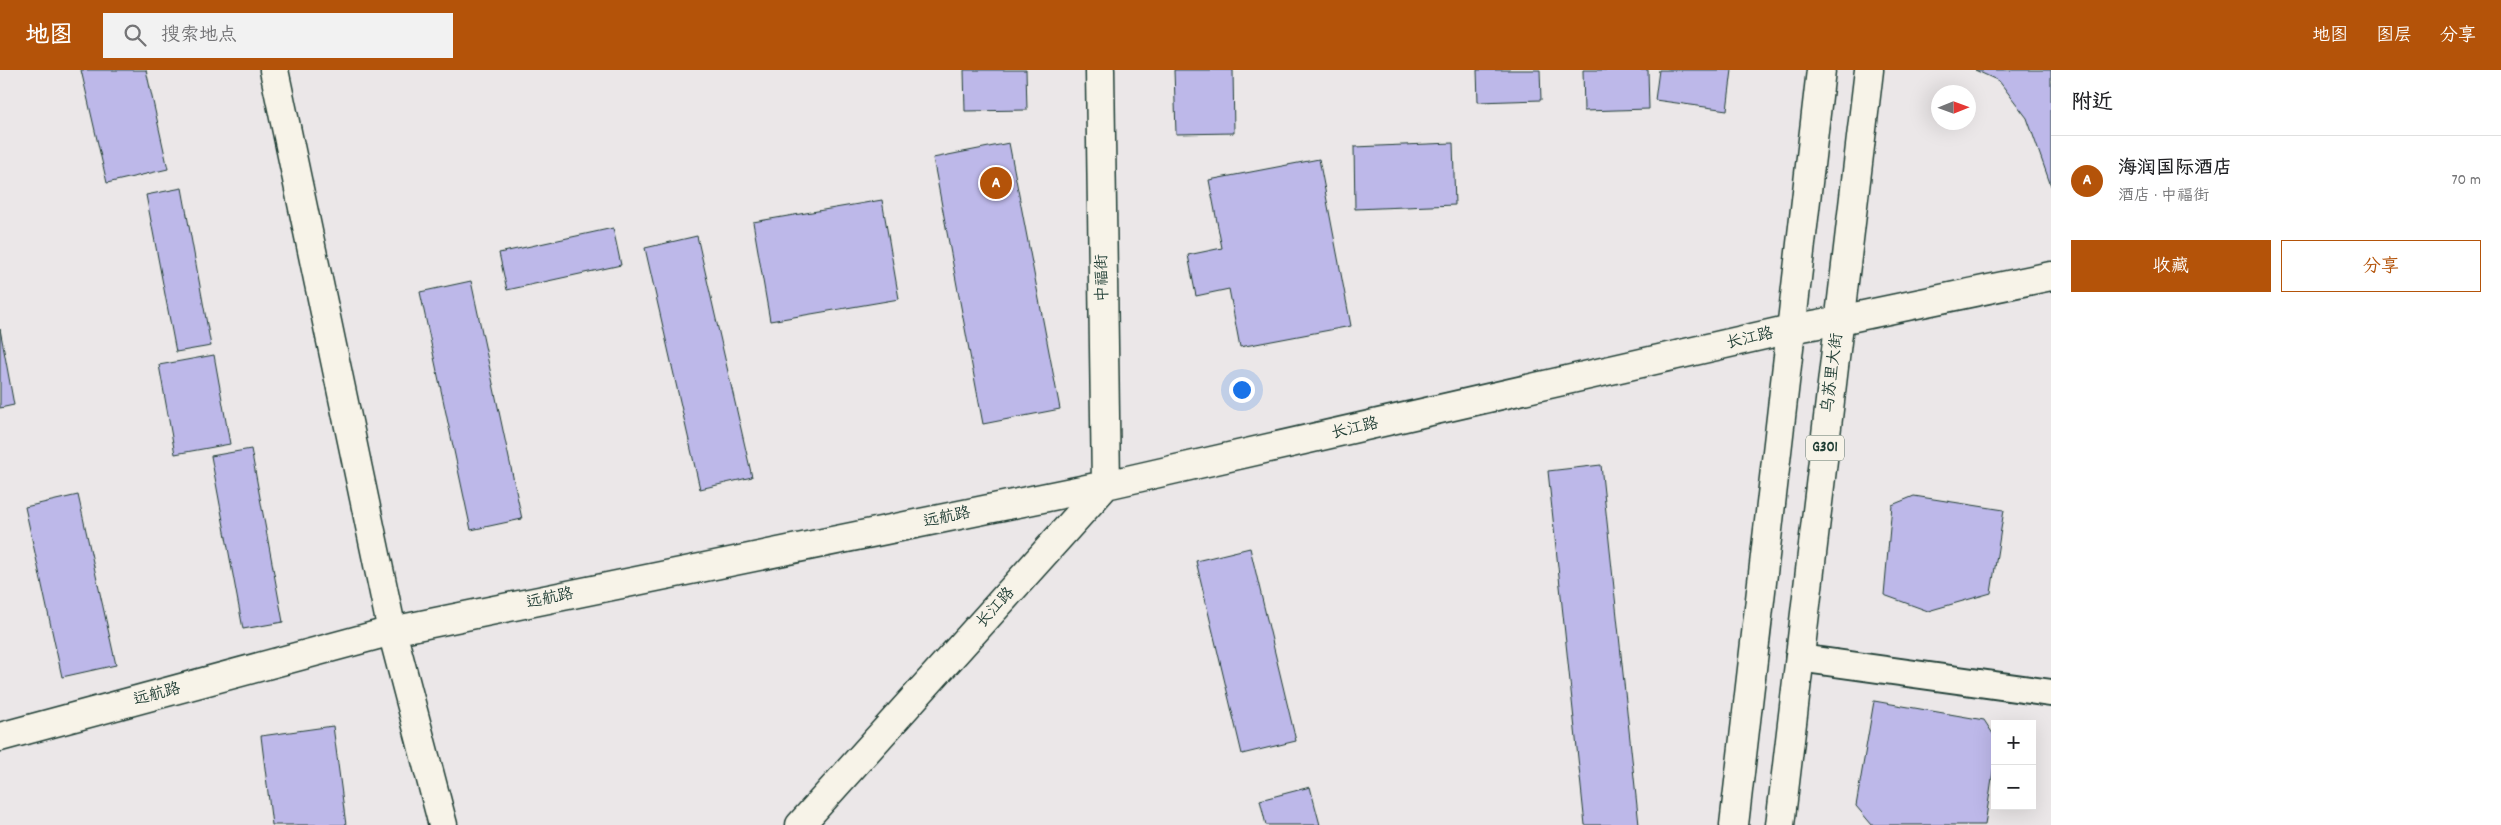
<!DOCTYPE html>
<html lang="zh">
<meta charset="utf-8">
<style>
:root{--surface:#fff;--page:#f2f2f2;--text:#202124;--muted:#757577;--line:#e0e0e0;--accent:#b45309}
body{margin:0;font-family:Dekko,"LXGW WenKai TC",sans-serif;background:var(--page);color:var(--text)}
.controls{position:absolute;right:15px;bottom:15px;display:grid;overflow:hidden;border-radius:0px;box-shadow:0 5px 20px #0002}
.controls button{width:45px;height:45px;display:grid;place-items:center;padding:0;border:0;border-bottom:1px solid var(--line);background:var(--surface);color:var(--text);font:25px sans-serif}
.compass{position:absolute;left:1931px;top:15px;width:45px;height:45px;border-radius:50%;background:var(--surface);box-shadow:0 5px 20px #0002;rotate:89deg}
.you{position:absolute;left:1241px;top:319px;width:18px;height:18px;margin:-12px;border:4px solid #fff;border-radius:50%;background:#1a73e8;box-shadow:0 0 0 8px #1a73e833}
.badge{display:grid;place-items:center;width:32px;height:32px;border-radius:50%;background:var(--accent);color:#fff;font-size:16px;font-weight:700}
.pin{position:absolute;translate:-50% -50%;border:2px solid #fff;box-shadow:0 1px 5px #0006}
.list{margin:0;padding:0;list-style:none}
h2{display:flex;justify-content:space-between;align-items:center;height:65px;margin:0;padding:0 20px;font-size:21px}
h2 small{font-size:16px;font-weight:400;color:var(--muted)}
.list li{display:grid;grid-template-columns:32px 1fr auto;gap:15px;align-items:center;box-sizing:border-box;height:90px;padding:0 20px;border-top:1px solid var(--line)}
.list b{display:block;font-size:19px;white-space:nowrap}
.list p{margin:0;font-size:16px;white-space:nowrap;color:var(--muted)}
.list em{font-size:16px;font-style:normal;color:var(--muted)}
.actions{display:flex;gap:10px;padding:15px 20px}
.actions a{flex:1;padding:11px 0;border:1px solid var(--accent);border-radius:0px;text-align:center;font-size:18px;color:var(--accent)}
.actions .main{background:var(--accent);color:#fff}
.icon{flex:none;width:28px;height:28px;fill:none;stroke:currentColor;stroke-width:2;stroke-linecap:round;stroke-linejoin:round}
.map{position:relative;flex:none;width:2051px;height:755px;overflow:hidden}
header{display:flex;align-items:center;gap:30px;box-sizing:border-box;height:70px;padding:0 25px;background:var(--accent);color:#fff}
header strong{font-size:24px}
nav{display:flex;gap:28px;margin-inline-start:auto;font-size:18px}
.search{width:350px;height:45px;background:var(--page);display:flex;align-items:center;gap:12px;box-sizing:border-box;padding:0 18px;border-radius:0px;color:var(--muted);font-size:19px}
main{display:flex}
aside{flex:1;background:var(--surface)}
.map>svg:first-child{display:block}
.building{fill:#bdb8e9;stroke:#1f3d34}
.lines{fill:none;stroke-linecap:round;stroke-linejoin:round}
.minor-casing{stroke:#1f3d34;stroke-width:30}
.tertiary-casing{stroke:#1f3d34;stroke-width:31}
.secondary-casing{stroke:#1f3d34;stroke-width:31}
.trunk-casing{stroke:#1f3d34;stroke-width:31}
.minor{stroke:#f7f3e8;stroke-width:26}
.tertiary{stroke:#f7f3e8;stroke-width:28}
.secondary{stroke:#f7f3e8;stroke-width:28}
.trunk{stroke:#f7f3e8;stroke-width:28}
.labels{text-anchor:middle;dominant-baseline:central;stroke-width:4.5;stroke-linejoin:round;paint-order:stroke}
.shield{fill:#f7f3e8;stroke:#60746a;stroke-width:1}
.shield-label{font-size:15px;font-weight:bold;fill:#1f3d34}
.street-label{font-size:16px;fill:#1f3d34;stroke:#f7f3e8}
</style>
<header>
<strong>地图</strong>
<div class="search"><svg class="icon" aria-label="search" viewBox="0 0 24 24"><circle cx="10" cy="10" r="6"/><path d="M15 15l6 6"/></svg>搜索地点</div>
<nav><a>地图</a><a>图层</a><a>分享</a></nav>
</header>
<main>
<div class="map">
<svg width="2051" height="755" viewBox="0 0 2051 755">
<rect width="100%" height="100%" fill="#ebe7e8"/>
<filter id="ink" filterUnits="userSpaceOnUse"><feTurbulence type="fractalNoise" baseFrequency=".02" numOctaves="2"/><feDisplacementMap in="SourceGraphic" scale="10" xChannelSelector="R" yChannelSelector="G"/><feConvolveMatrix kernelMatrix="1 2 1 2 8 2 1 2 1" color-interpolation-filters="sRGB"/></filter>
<g filter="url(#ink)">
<path class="building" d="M81 0H146L168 99 107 113Z
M964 0H1026L1027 40 965 41Z
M1174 0H1233L1234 63 1176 64Z
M1477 0H1540L1541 30 1478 32Z
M1583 0H1648L1649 39 1584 41Z
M1659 0H1732L1727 40 1655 30Z
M1975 0H2051V116L2027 48 1999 11Z
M1009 73 1060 339 983 354 933 88Z
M1453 73 1455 135 1355 139 1354 77Z
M1319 89 1351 256 1240 277 1229 219 1196 226 1188 185 1222 178 1209 110Z
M182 118 211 276 176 282 146 125Z
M882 130 899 229 770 251 753 152Z
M613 158 621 195 507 220 499 183Z
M697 166 752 407 700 419 645 178Z
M471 211 522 449 471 460 420 222Z
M0 259 14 335 0 338Z
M214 285 230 374 175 384 159 295Z
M251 379 283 552 243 559 211 386Z
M1601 395 1639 755H1585L1548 401Z
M78 425 116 595 62 607 25 437Z
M1914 426 2004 440 1991 523 1928 541 1884 525 1892 435Z
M1250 478 1296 671 1242 684 1196 491Z
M1874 631 1984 650 1995 667V688L1985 755H1872L1856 736Z
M333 656 346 755H272L261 666Z
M1310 717 1320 755H1266L1260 730Z"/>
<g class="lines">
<g class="minor-casing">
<path id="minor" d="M1799 588 2051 623"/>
</g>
<g class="tertiary-casing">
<path id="tertiary" d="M274 0 392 561 443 755
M1840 250 2051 206
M0 667 392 561 1106 415 1100 0"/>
</g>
<g class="secondary-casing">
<path id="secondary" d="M800 755 1106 415 1791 259 1840 250"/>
</g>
<g class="trunk-casing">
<path id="trunk" d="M1734 755 1821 0
M1780 755 1869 0"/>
</g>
<use href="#minor" class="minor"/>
<use href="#tertiary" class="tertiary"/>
<use href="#secondary" class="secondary"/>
<use href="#trunk" class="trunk"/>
</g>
</g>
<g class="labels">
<rect class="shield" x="1806" y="365.5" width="38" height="25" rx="4"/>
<g class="shield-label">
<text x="1825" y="378">G301</text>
</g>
<g class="street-label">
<text transform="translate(1103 208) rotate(-91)">中福街</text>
<text transform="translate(1750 269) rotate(-13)">长江路</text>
<text transform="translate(1833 303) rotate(-83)">乌苏里大街</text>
<text transform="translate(1355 359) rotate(-13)">长江路</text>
<text transform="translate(947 448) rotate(-12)">远航路</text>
<text transform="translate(550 529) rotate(-12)">远航路</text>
<text transform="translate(996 538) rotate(-48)">长江路</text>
<text transform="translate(157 625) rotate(-15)">远航路</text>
</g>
</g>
</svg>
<div class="controls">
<button>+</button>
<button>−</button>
</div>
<svg class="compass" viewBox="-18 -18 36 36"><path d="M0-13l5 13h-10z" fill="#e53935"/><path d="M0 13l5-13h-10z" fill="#757577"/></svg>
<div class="you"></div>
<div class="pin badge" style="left:996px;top:113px">A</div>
</div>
<aside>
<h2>附近<small></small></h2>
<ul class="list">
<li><span class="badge">A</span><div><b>海润国际酒店</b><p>酒店 · 中福街</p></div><em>70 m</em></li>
</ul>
<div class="actions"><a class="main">收藏</a><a>分享</a></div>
</aside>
</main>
